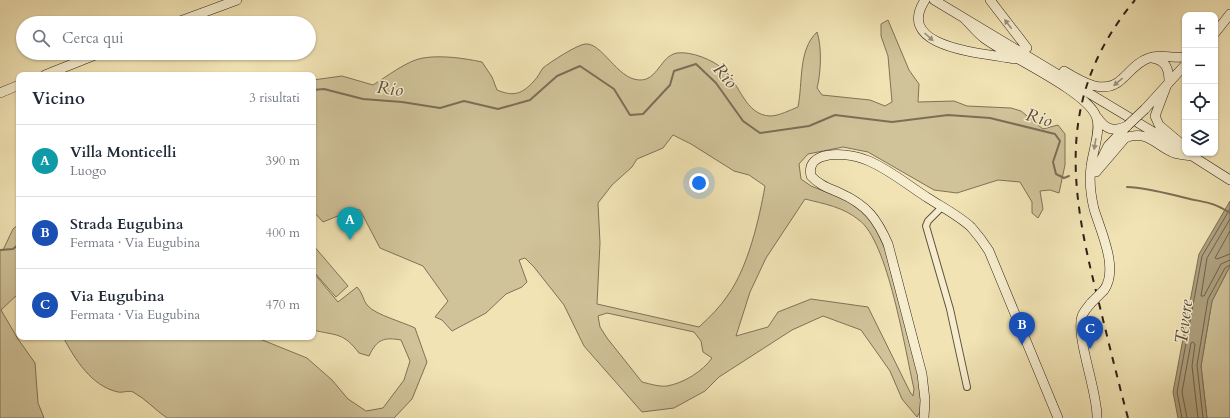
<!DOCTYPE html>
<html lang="it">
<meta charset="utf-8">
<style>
:root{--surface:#fff;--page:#f6f6f7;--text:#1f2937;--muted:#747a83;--line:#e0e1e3;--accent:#8f2418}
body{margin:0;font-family:Cardo,serif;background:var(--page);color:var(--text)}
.controls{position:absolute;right:12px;top:12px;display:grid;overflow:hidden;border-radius:8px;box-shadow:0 1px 3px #0004}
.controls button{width:36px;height:36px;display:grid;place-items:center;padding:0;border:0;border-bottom:1px solid var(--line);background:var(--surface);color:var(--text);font:20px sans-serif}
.you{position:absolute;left:699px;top:183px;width:14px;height:14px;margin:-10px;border:3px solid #fff;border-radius:50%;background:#1a73e8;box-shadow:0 0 0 6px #1a73e833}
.badge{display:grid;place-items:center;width:26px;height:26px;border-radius:50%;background:var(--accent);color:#fff;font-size:13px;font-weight:700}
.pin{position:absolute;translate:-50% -33px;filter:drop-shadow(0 1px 2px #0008)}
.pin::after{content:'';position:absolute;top:21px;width:14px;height:12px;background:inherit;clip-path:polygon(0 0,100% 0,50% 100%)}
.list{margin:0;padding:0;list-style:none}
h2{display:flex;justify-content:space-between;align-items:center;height:52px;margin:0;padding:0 16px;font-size:17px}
h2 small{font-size:13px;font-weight:400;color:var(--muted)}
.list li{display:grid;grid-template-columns:26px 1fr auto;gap:12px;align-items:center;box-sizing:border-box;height:72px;padding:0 16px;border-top:1px solid var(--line)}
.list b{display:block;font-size:15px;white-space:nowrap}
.list p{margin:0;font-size:13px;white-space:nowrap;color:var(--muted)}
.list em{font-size:13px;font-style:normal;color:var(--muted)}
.icon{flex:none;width:22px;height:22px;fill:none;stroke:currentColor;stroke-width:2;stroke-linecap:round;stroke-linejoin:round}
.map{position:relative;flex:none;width:1230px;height:418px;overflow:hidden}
.search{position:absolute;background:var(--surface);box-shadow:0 1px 3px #0004;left:16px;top:16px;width:300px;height:44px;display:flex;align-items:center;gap:10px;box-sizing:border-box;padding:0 14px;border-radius:22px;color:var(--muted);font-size:15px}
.panel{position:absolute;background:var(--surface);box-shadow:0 1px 3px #0004;left:16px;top:72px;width:300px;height:268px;border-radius:8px}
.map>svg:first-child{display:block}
.green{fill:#d0c299;stroke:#807258;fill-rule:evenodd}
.water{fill:#afa17f;stroke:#7c6e56}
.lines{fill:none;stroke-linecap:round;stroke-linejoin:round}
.shore{stroke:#6f614c;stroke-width:1}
.stream{stroke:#7c6e56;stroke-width:2}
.street-casing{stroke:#60523f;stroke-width:8}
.secondary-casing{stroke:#2f2118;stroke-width:10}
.street{stroke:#f6edce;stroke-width:6}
.secondary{stroke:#f6edce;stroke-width:9}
.rail{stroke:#2f2118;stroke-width:2;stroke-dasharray:7 7;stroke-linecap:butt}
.secondary-bridge-casing{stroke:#2f2118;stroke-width:10;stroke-linecap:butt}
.secondary-bridge{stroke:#f6edce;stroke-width:9}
.oneway{fill:#9c917c}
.labels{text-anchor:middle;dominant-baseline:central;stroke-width:3;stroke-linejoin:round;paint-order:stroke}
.water-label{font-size:18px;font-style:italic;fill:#5c4e3c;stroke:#f6edce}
</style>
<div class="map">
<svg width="1230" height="418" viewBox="0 0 1230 418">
<rect width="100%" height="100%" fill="#f1e3b4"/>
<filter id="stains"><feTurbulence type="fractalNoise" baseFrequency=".005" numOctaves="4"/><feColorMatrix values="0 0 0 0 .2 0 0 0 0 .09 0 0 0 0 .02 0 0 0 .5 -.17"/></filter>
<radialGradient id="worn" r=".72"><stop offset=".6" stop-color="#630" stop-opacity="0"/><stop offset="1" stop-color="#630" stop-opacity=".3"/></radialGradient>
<path class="green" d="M888 20 909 70 919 84 918 102 954 101 967 106 1011 108 1021 111 1043 129 1058 125 1065 134V165L1059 193 1050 190 1040 191 1043 209 1038 218 1032 213V202L1020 182 998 180 957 193 934 190 868 152 843 147 808 154 799 164 801 179 811 186 849 201 871 217 891 263 920 375 921 410 917 417 902 399 890 371 861 330 823 316 792 330 719 377 705 391 674 408 642 412 584 346 564 305 534 267 525 258 519 260 527 282 522 287 506 294 486 313 452 331 442 320 435 317 448 301 423 266 380 248 360 210 355 209 323 222 313 211V80L342 76 373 85C386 77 408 60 423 58 441 55 463 58 482 62L492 77 497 90C514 97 522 94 534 81 538 77 540 72 543 68 550 62 577 45 585 44 602 42 617 79 639 80 658 81 660 56 677 53 691 51 714 60 724 70 740 84 745 115 770 116 779 116 790 110 798 107 803 82 798 50 817 32 822 46 821 74 817 88L822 95 870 100 885 106 892 102 888 56 881 36V24ZM673 135 691 144 734 171 749 175 765 186C759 220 748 267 728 295 720 307 710 317 699 327L597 304 600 243 598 203 612 185 632 167 637 159 663 148ZM805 199C825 204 843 207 859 220 888 241 905 350 914 389L913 396 910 392 868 307 811 299 778 312 768 327 736 336 750 292 766 258ZM607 313 694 332 701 341 703 352 712 358C703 371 684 383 667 386 660 387 650 384 642 382L607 338 600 327 598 316Z
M19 224V293L1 310 18 339 35 363 38 403 44 418H0V250H3L13 229Z
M313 245 348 286 336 297 313 271Z
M1230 266V418H1207L1201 366 1212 301Z
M313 272 338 302 357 287C363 293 363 301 368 306 376 315 403 322 415 328L427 362 412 399 394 418H167C155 410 146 399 133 392 128 390 123 393 118 392 91 386 75 359 63 337H255L307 358 332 380 348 399 366 411 383 408 404 380 410 361 401 340C384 337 377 339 369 356L359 353C343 332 337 336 313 330Z"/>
<path class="water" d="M1230 201V266L1212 301 1201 366 1207 418H1178L1173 392 1199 254Z"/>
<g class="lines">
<path class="shore" d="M1230 219 1207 258 1201 296H1204L1221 264 1230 260
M1230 231 1215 258 1217 259 1230 254
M1182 418 1177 392 1202 256 1230 209
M1187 418 1182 392 1191 343 1193 342 1195 344 1192 366 1198 418
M1203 418 1197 365 1208 299 1225 268 1230 265"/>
<path class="stream" d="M313 90 324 89 363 99 402 102 440 108 464 101 498 109 530 100 557 76 580 66 614 89 630 115 643 114 670 85 674 71 696 64 716 83 743 121 760 133 809 126 835 115 892 122 948 115 990 118 1055 134 1060 141 1053 162 1056 174 1064 178 1069 176
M1127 187C1148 188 1165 193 1186 198 1206 203 1211 201 1230 213
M0 250 13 249 19 244"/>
<g class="street-casing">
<path id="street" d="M942 207 928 221 926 226 950 309 967 387"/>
</g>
<g class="secondary-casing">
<path id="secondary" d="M925 0C893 49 986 53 1014 59
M934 0 1185 151
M990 0 1027 48
M964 18C971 25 977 33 985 39 1010 57 1086 91 1096 116 1102 128 1092 154 1091 167 1089 180 1091 196 1094 209 1101 232 1119 269 1104 290
M175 23 237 0
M1215 33 1230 14
M1152 58C1166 60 1169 69 1169 82
M1064 71C1082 82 1105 96 1122 79 1131 71 1137 62 1149 58 1161 53 1172 59 1185 57
M45 75 100 53
M1166 87 1155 116 1159 125 1185 147
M0 93 19 85
M1145 109 1185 65
M1097 117C1106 130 1113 132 1127 126
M1189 154 1230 180
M1099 164 1108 146 1128 125
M1096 172 1125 138C1146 129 1157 146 1174 153 1180 155 1187 155 1193 156
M1091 303C1088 307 1084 311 1082 316 1075 336 1098 392 1097 418
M924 418 925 400 922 374 888 244C877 219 867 205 840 193 829 188 819 185 811 176 809 167 812 161 821 157 835 152 855 155 869 161 890 170 909 186 928 198 942 207 959 216 971 227 978 235 984 243 989 251L1058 418"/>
</g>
<use href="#street" class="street"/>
<use href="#secondary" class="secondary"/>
<path class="rail" d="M1128 418C1117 377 1107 336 1097 295 1069 185 1057 94 1135 0"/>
<g class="secondary-bridge-casing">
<path id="secondary-bridge" d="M1128 125 1145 109
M1091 303 1104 290"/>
</g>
<use href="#secondary-bridge" class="secondary-bridge"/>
</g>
<defs><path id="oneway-solid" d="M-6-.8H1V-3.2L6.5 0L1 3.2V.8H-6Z"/></defs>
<g class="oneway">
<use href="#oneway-solid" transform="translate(1008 24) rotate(-127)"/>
<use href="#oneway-solid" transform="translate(929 37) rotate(42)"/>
<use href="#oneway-solid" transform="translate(1118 82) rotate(140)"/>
<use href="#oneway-solid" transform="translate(1095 144) rotate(99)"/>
</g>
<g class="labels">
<g class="water-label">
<text transform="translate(725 76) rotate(49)">Rio</text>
<text transform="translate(390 89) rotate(7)">Rio</text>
<text transform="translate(1039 118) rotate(16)">Rio</text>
<text transform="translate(1184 322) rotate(-83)">Tevere</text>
</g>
</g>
<rect width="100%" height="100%" filter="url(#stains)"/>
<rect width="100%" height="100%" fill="url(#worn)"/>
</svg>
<div class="controls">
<button>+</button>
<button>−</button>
<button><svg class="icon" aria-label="locate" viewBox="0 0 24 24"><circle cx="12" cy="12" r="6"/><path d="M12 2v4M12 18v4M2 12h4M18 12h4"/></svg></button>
<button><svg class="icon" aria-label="layers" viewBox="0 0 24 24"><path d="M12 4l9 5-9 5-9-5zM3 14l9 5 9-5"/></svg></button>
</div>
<div class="you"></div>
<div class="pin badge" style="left:350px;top:240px;background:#0f9aa8">A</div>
<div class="pin badge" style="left:1022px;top:345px;background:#1a4fb4">B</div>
<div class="pin badge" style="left:1090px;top:349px;background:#1a4fb4">C</div>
<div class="search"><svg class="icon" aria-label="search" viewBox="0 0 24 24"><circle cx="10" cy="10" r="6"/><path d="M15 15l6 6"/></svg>Cerca qui</div>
<section class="panel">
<h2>Vicino<small>3 risultati</small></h2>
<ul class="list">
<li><span class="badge" style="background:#0f9aa8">A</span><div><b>Villa Monticelli</b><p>Luogo</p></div><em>390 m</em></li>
<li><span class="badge" style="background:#1a4fb4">B</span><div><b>Strada Eugubina</b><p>Fermata · Via Eugubina</p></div><em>400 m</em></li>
<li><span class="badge" style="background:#1a4fb4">C</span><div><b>Via Eugubina</b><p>Fermata · Via Eugubina</p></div><em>470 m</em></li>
</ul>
</section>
</div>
